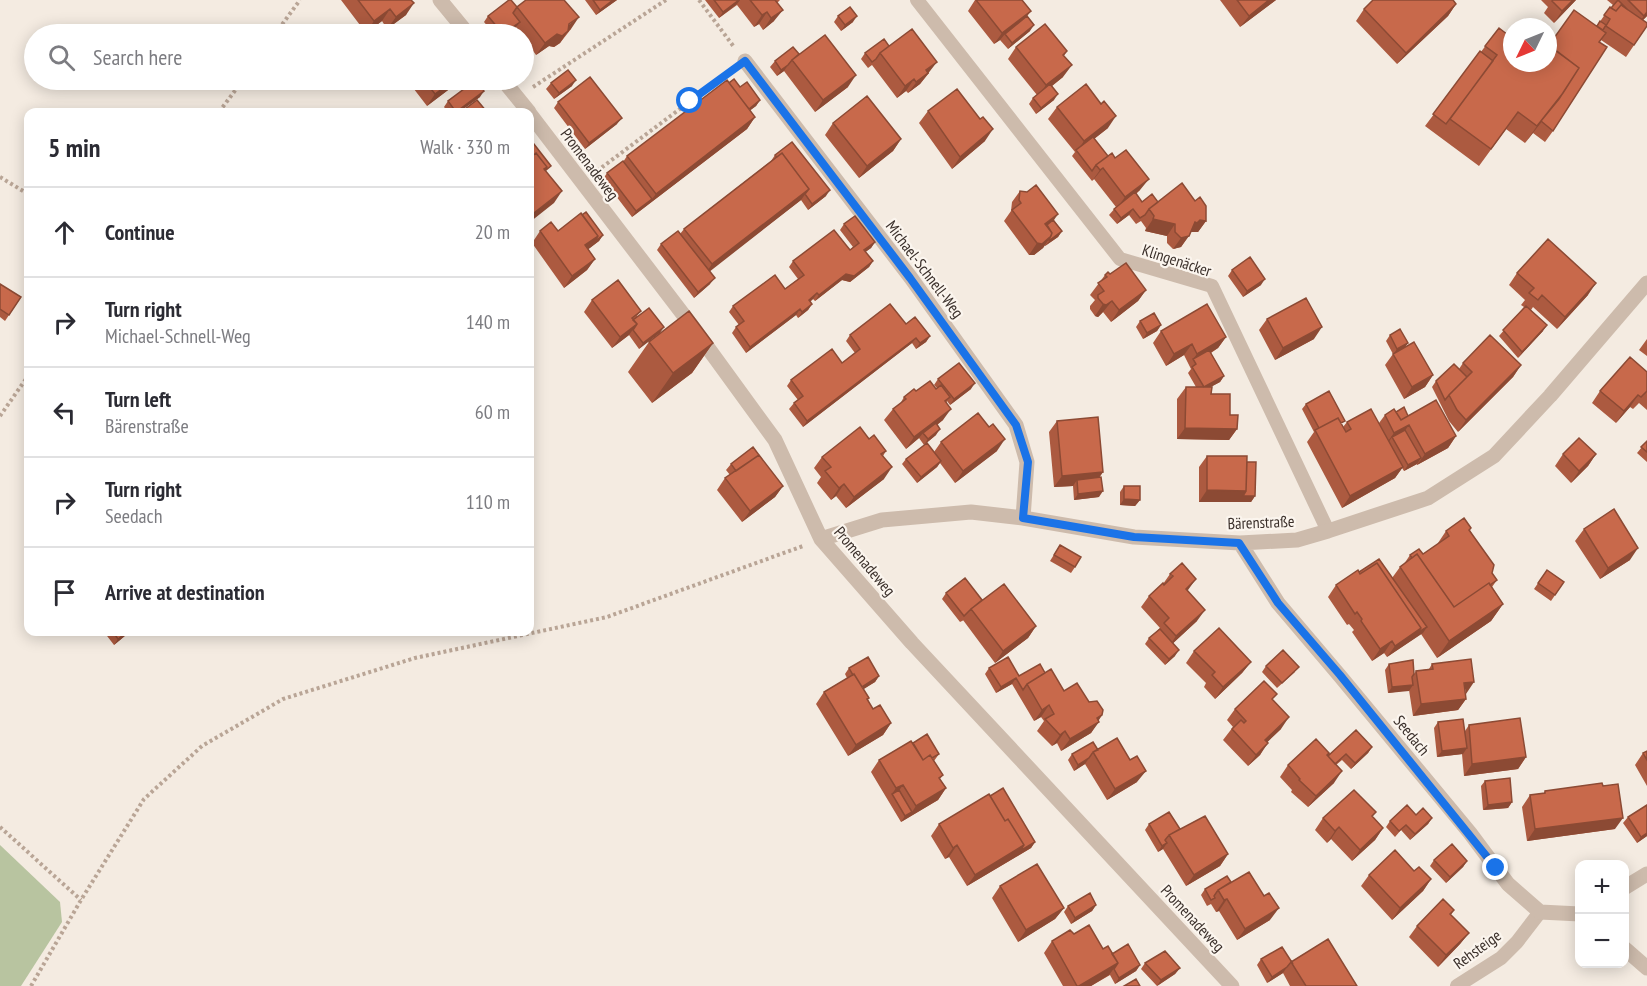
<!DOCTYPE html>
<meta charset="utf-8">
<style>
:root{--surface:#fff;--page:#f2f2f3;--text:#2b2b33;--muted:#7c7c81;--line:#e1e1e2}
body{margin:0;font-family:"PT Sans Narrow",sans-serif;background:var(--page);color:var(--text)}
.controls{position:absolute;right:18px;bottom:18px;display:grid;overflow:hidden;border-radius:12px;box-shadow:0 3px 15px #0003}
.controls button{width:54px;height:54px;display:grid;place-items:center;padding:0;border:0;border-bottom:2px solid var(--line);background:var(--surface);color:var(--text);font:30px sans-serif}
.compass{position:absolute;left:1503px;top:18px;width:54px;height:54px;border-radius:50%;background:var(--surface);box-shadow:0 3px 15px #0003;rotate:227deg}
.stop{position:absolute;width:18px;height:18px;margin:-14px;border:4px solid #1a73e8;border-radius:50%;background:#fff}
.stop.end{background:#1a73e8;border-color:#fff;box-shadow:0 2px 6px #0008}
.list{margin:0;padding:0;list-style:none}
h2{display:flex;justify-content:space-between;align-items:center;height:78px;margin:0;padding:0 24px;font-size:26px}
h2 small{font-size:20px;font-weight:400;color:var(--muted)}
.list li{display:grid;grid-template-columns:39px 1fr auto;gap:18px;align-items:center;box-sizing:border-box;height:90px;padding:0 24px;border-top:2px solid var(--line)}
.list b{display:block;font-size:22px;white-space:nowrap}
.list p{margin:0;font-size:20px;white-space:nowrap;color:var(--muted)}
.list em{font-size:20px;font-style:normal;color:var(--muted)}
.icon{flex:none;width:33px;height:33px;fill:none;stroke:currentColor;stroke-width:2;stroke-linecap:round;stroke-linejoin:round}
.map{position:relative;flex:none;width:1647px;height:986px;overflow:hidden}
.search{position:absolute;background:var(--surface);box-shadow:0 3px 15px #0003;left:24px;top:24px;width:510px;height:66px;display:flex;align-items:center;gap:15px;box-sizing:border-box;padding:0 21px;border-radius:33px;color:var(--muted);font-size:22px}
.panel{position:absolute;background:var(--surface);box-shadow:0 3px 15px #0003;left:24px;top:108px;width:510px;height:528px;border-radius:12px}
.map>svg:first-child{display:block}
.green{fill:#b8c4a0}
.lines{fill:none;stroke-linecap:round;stroke-linejoin:round}
.path{stroke:#b9a596;stroke-width:4;stroke-dasharray:3 3;stroke-linecap:butt}
.service{stroke:#cdbbac;stroke-width:14}
.minor{stroke:#cdbbac;stroke-width:15}
.wall{fill:#ac5a40}
.shaded-wall{fill:#8c4a34}
.building{fill:#c8694b;stroke:#8c4a34;stroke-width:1.5}
.route{stroke:#1a73e8;stroke-width:8}
.labels{text-anchor:middle;dominant-baseline:central;stroke-width:4.5;stroke-linejoin:round;paint-order:stroke}
.street-label{font-size:16px;fill:#3b302b;stroke:#fbf5ee}
</style>
<div class="map">
<svg width="1647" height="986" viewBox="0 0 1647 986">
<rect width="100%" height="100%" fill="#f4ebe1"/>
<path class="green" d="M0 845 60 902 62 922 21 986H0Z"/>
<g class="lines">
<path class="path" d="M699 0 734 47
M275 34 300 0
M533 87 666 0
M219 112 243 80
M597 171 728 73
M0 177 28 194
M0 416 28 376
M0 827 81 900
M31 986 81 900 144 799 202 746 283 699 415 658 607 617 803 546"/>
<path class="service" d="M917 0 1120 259 1212 286 1328 531
M1457 986 1501 958 1517 942 1540 912"/>
<path class="minor" d="M440 0 468 34
M745 61 911 278 1016 425 1027 462 1023 518
M503 80 529 112
M530 114 692 326 775 440 821 539 912 643 1232 986
M821 539 882 520 971 512 1023 518 1134 537 1240 543 1297 540 1328 531 1428 498 1494 456 1550 396 1647 283
M1240 543 1278 603 1340 676 1470 833 1508 884 1540 912 1580 914
M1624 888 1647 874
M1624 948 1647 968"/>
</g>
<path class="wall" d="M341 0H411L406 15 387 29 382 21 366 33Z
M585 0H617L596 15Z
M705 0H780L777 3 774 21 763 30 759 24 754 27 737 5 719 18Z
M975 0H1022L1031 11 1027 16 1030 31 1008 49 1000 40 994 44 968 11Z
M1220 0H1276L1240 27Z
M1541 0H1576L1554 23 1544 13 1548 7Z
M1607 0H1647V16L1643 20 1647 26 1626 57 1601 40 1553 131 1545 142 1533 133 1525 143 1506 129 1479 166 1425 126 1499 28 1512 63H1548L1597 26 1610 7 1611 8 1613 5Z
M1456 4 1448 16 1397 64 1356 21 1364 9Z
M517 7 571 29 560 43 554 47 549 46 536 55 524 38V34H521L516 27 506 34H494L484 22 488 16Z
M838 16 853 22 841 31 834 22Z
M889 46 929 73 920 84 908 93 906 91 897 98 872 65 868 68 861 59 865 53Z
M1016 47 1067 51 1064 56 1063 77 1052 86 1054 100 1036 114 1029 104 1033 98 1037 95 1008 59Z
M799 54 848 87 815 112 784 71 777 76 770 67 775 61Z
M407 80H459L456 84 427 106Z
M551 83 572 86 554 99 546 89Z
M729 83 740 87 760 100 756 106 750 110 755 117 747 129 632 217 603 179 607 173 623 162 627 156Z
M480 97 459 112H448L444 107 448 101Z
M558 102 617 124 585 149 554 108Z
M1057 107 1108 128 1094 139 1108 156 1140 190 1136 194 1142 202H1158L1206 221 1198 232H1191L1181 247 1173 249 1167 243V236L1145 231 1146 228 1141 221 1136 224 1129 215 1117 224 1109 215 1116 207 1094 179 1092 181 1072 156 1075 152 1048 119Z
M928 111 980 119 985 141 952 169 919 123Z
M833 123 901 139 893 151 859 178 825 135Z
M775 155 826 196 808 210 801 200 709 271 710 284 694 298 657 250 661 244 680 234 684 229 771 161Z
M1020 191 1054 220 1062 231 1058 237 1045 246V245L1043 248 1034 255H1029L1004 221 1011 211 1012 202Z
M844 224 875 242 871 248 865 252 873 261 869 267 850 282 842 280 815 301 813 299 810 302 812 304 808 310 798 318 796 315 746 353 732 333 736 327 739 325 729 312 733 306 785 289 798 279 789 267 793 261 850 250 853 247 840 230Z
M540 231H558L603 235 599 241 588 249 595 259 587 270 564 288 532 243Z
M1232 270 1261 285 1243 297 1228 276Z
M1517 273 1588 295 1557 329 1533 307 1531 310 1543 331 1518 358 1499 336 1524 307 1521 305 1525 300 1509 285Z
M1110 274 1146 290 1138 301 1111 322 1103 312 1098 317 1095 316 1090 309V306L1095 300 1090 295 1105 275Z
M0 284 21 297 5 321 0 317Z
M592 300 641 311 637 316 664 327 639 349 629 335 612 348 584 312Z
M1267 319 1314 339 1275 360 1259 330Z
M1140 321 1161 325 1157 331 1143 339 1136 327Z
M906 324 930 336 926 342 916 349 912 343 803 427 789 409 794 403 798 400 787 386 791 380 842 363 855 353 846 341 850 335Z
M1161 331 1226 337 1218 348 1211 353 1224 376 1220 382 1210 387 1211 394 1230 415 1237 429 1229 440 1177 439V399L1186 387H1196L1188 373 1191 369 1184 355 1166 366 1153 343Z
M1390 335 1408 343 1405 347 1433 375 1425 387 1404 399 1385 365 1393 354 1386 341Z
M1647 339V356L1639 350Z
M649 342 713 343 692 373 652 403 628 372Z
M1463 363 1521 365 1513 377 1458 432 1449 421 1432 387 1436 381 1459 369Z
M1647 372V410L1639 403 1633 409 1630 407 1616 423 1592 403 1600 391Z
M938 379 971 389 950 405 947 401 943 420 937 425 936 435 924 445 919 438 906 449 884 420 893 409 900 404 904 397 916 391 937 388 934 385Z
M1306 404 1342 425 1343 427 1347 422 1379 423 1385 415 1396 412 1408 416 1456 436 1448 448 1417 465V464L1404 471 1402 468 1395 478 1342 508 1307 442 1314 432 1302 409Z
M1057 421 1103 472 1099 477V497L1074 500 1073 486 1054 487 1049 432Z
M869 439 886 451 883 456 884 479 846 508 836 496 831 500 817 483 821 477 814 468 822 457Z
M1647 441V462L1637 453Z
M941 442 997 451 955 483 940 463 937 467 917 483 902 464 906 459 934 452Z
M1563 454H1596L1588 466 1571 483 1555 466Z
M1207 456 1247 462 1255 496 1251 502H1199V467Z
M731 464 783 486 775 497 742 522 717 490 725 478 730 475 726 470Z
M1124 486 1140 500 1135 506 1120 505V492Z
M1471 528 1470 530 1492 573 1497 580 1492 587 1503 604 1491 621 1437 658 1421 634 1387 657 1384 653 1372 661 1352 632 1354 630 1349 624 1347 625 1328 597 1336 585 1359 572 1392 578 1400 567 1404 564 1410 555 1423 554 1439 543H1438L1446 531Z
M1584 529 1630 560 1600 579 1575 541Z
M1060 545 1075 567 1071 573 1050 561Z
M1547 570 1564 582 1551 601 1534 589Z
M1170 574 1188 591 1197 621 1173 643 1175 656 1165 665 1145 644 1149 638 1160 628 1141 607 1149 596 1163 584Z
M946 593 982 600 1036 626 1028 638 995 663 963 620H964L960 622 942 599Z
M104 632H129L126 635 114 645Z
M1194 651 1251 662 1242 673 1215 699 1204 687 1206 683 1186 663Z
M1389 664 1414 674 1416 671 1429 669 1432 664 1465 694 1466 699 1458 710 1413 716 1409 690 1388 693 1385 670Z
M1266 666 1295 672 1277 688 1262 672Z
M849 668 879 676 875 682 863 689 869 698 868 700 873 709 891 723 883 735 848 756 816 704 824 692 847 678 845 674Z
M989 668 1019 676 1045 673 1064 691 1089 702 1102 715 1091 733 1061 751 1057 743 1052 746 1037 731 1044 721 1041 717 1034 721 1012 684 996 693 985 674Z
M1273 699 1281 729 1267 742 1260 755 1248 766 1223 740 1233 727 1227 720 1235 709Z
M1438 722 1465 731 1469 725 1526 757 1518 769 1464 776 1462 754 1437 757 1434 728Z
M913 743 939 754 934 761 943 775 940 779 946 788 938 800 901 822 871 772 879 760Z
M1372 747 1368 753 1351 769 1342 760 1336 765 1334 783 1308 807 1291 792 1292 790 1280 777 1288 765 1329 753 1328 756Z
M1098 750 1130 760 1137 782 1107 800 1085 764 1074 771 1068 760 1072 754Z
M1647 751V786L1635 765 1643 753Z
M1485 781 1512 802 1508 808 1483 810 1481 786Z
M1603 786 1615 829 1527 841 1522 807 1530 795 1544 793 1545 791Z
M990 796 1035 842 1031 848 967 886 949 857 945 859 931 836 939 824Z
M1647 805V836L1637 843 1623 823 1628 817Z
M1376 812 1372 817 1383 828 1375 840 1352 861 1331 839 1327 843 1315 830 1323 818Z
M1416 815 1432 818 1428 824 1410 840 1401 830 1395 837 1386 827 1390 821Z
M1149 824 1180 829 1228 854 1220 866 1186 886 1163 849 1158 852 1145 830Z
M1434 860 1467 861 1463 867 1446 883 1430 866Z
M1414 871 1431 879 1423 891 1392 920 1361 886 1369 875Z
M1231 882 1270 920 1237 940 1219 911 1216 912 1211 904 1207 906 1201 895 1205 889Z
M1000 886 1064 908 1055 919 1018 942 992 898Z
M1096 905 1092 911 1071 924 1064 912 1068 906Z
M1454 910 1451 915 1469 933 1460 944 1438 967 1409 937 1417 926Z
M1074 934 1112 954 1140 965 1136 971 1115 984 1110 975 1091 986H1063L1044 953 1052 941Z
M1261 959 1291 962 1357 986H1290L1283 973 1267 983 1257 965Z
M1145 963 1180 968 1175 974 1157 986 1141 969Z"/>
<path class="shaded-wall" d="M613 0H617L596 15 600 10Z
M739 0H740L737 4 719 18 723 12Z
M1269 0H1276L1240 27 1249 16Z
M1573 0H1576L1554 23 1562 11Z
M414 3 406 15 387 29 396 17Z
M1456 4 1448 16 1397 64 1406 53Z
M390 9 382 21 366 33 374 21Z
M783 10 774 21 763 30 771 18Z
M1031 11 1022 22 1005 34 1000 40 994 44 1002 33Z
M767 12 759 24 754 27 762 15Z
M1647 12V16L1633 30 1644 16Z
M857 16 853 22 841 31 845 25Z
M579 17 571 29 562 36 568 31 560 43 554 47 549 46 536 55 545 43Z
M520 22 516 27 506 34H502Z
M1034 25 1030 31 1008 49 1012 43Z
M937 62 920 84 908 93 926 70Z
M788 65 784 71 777 76 781 70Z
M1072 65 1063 77 1038 97 1046 85Z
M856 75 848 87 815 112 823 100Z
M914 79 906 91 897 98 905 86Z
M454 80H459L456 84 427 106 435 94Z
M576 80 572 86 554 99 559 93Z
M484 91 480 97 459 112H456Z
M1058 94 1054 100 1036 114 1041 108Z
M760 100 756 106 739 119 744 113Z
M1551 110 1525 143 1537 126Z
M1116 116 1108 128 1076 153 1084 141Z
M755 117 747 129 632 217 636 211 652 199 656 194Z
M622 118 617 124 585 149 589 143Z
M993 129 985 141 952 169 960 157Z
M901 139 893 151 859 178 867 166Z
M1103 168 1094 179 1092 181 1100 170Z
M1149 179 1140 190 1117 208 1125 197Z
M809 189 801 200 704 276 712 264Z
M830 190 826 196 808 210 812 204Z
M562 191 554 203 530 222V216Z
M1133 209 1129 215 1117 224 1121 218Z
M1058 214 1050 226 1043 231 1045 224Z
M1153 219 1175 224 1167 236 1145 231Z
M1200 220 1206 221 1198 232H1191L1195 222Z
M1062 231 1058 237 1045 246 1050 240Z
M603 235 599 241 590 248 594 242Z
M598 236 590 248 577 257 585 245Z
M1051 236 1043 248 1034 255H1029L1037 243Z
M1189 236 1181 247 1173 249 1181 238Z
M875 242 871 248 860 256 864 250Z
M595 259 587 270 564 288 572 276Z
M873 261 869 267 850 282 842 280 815 301 819 295 846 274Z
M715 278 710 284 694 298 698 292Z
M1265 279 1261 285 1243 297 1247 291Z
M1596 283 1588 295 1557 329 1565 317Z
M1146 290 1138 301 1111 322 1119 310Z
M817 293 813 299 804 306 809 300Z
M1112 301 1103 312 1098 317 1095 316 1103 304Z
M812 304 808 310 798 318 802 312Z
M800 309 796 315 746 353 750 347Z
M637 324 629 335 612 348 620 337Z
M1161 325 1157 331 1143 339 1147 333Z
M1547 325 1543 331 1518 358 1522 352Z
M664 327 660 333 639 349 643 343Z
M1322 327 1314 339 1275 360 1283 348Z
M930 336 926 342 916 349 920 343Z
M1226 337 1218 348 1195 362 1193 359 1197 354Z
M916 338 912 343 803 427 807 421Z
M713 343 692 373 652 403 673 373Z
M1408 343 1403 349 1393 355 1397 349Z
M1192 344 1184 355 1166 366 1174 354Z
M1521 365 1513 377 1458 432 1466 420Z
M1433 375 1425 387 1404 399 1412 387Z
M1224 376 1220 382 1200 393 1204 387Z
M975 383 971 389 950 405 954 399Z
M1638 395 1630 407 1616 423 1624 411Z
M951 409 943 420 925 434 923 433 919 438 906 449 914 437Z
M1409 425 1401 436 1392 437 1388 443 1386 444 1394 433Z
M1185 428 1237 429 1229 440 1177 439Z
M940 429 936 435 924 445 928 439Z
M1456 436 1448 448 1417 465 1425 454Z
M1005 439 997 451 955 483 963 471Z
M1596 454 1588 466 1571 483 1579 471Z
M1421 458 1417 464 1404 471 1408 465Z
M941 461 937 467 917 483 921 477Z
M892 467 884 479 846 508 854 497Z
M1403 467 1395 478 1342 508 1350 496Z
M1103 472 1095 484 1077 480 1073 486 1054 487 1062 476Z
M844 484 836 496 831 500 839 488Z
M783 486 775 497 742 522 750 511Z
M1207 490 1246 491 1255 496 1251 502H1199Z
M1103 491 1099 497 1074 500 1078 494Z
M1124 499 1140 500 1135 506 1120 505Z
M1638 548 1630 560 1600 579 1608 568Z
M1196 579 1188 590 1177 600 1186 589Z
M1503 604 1491 621 1437 658 1449 641Z
M1205 610 1197 621 1168 648 1176 636Z
M1036 626 1028 638 995 663 1003 651Z
M1427 627 1423 633 1387 657 1395 646 1421 628Z
M127 632H129L126 635 114 645 118 639Z
M1392 641 1384 653 1372 661 1380 649Z
M1179 650 1175 656 1165 665 1169 659Z
M1251 662 1242 673 1215 699 1223 687Z
M879 676 875 682 856 694 860 688Z
M1016 678 1012 684 996 693 1001 687Z
M1474 682 1466 694 1464 683Z
M1413 685 1409 691 1388 693 1392 687Z
M1466 699 1458 710 1413 716 1421 704Z
M1049 705 1041 717 1034 721 1042 710Z
M1102 715 1096 724 1099 722 1091 733 1061 751 1070 739Z
M1289 717 1281 729 1257 752 1265 740Z
M891 723 883 735 848 756 856 745Z
M1065 731 1057 743 1052 746 1060 735Z
M1268 743 1260 755 1248 766 1256 755Z
M1372 747 1368 753 1351 769 1355 763Z
M1467 748 1463 754 1437 757 1442 751Z
M1526 757 1518 769 1464 776 1472 764Z
M1089 758 1085 764 1074 771 1078 765Z
M1146 771 1137 782 1107 800 1115 789Z
M1342 771 1334 783 1308 807 1316 796Z
M903 785 895 796 892 794 896 788Z
M946 788 938 800 901 822 905 816 912 812 916 806Z
M1512 802 1508 808 1483 810 1488 805Z
M1432 818 1428 824 1410 840 1415 834Z
M1623 818 1615 829 1527 841 1535 829Z
M1339 827 1331 839 1327 843 1335 831Z
M1383 828 1375 840 1352 861 1360 850Z
M1647 833V836L1637 843 1641 837Z
M1035 842 1031 848 967 886 975 875 1024 845Z
M1167 843 1163 849 1158 852 1162 846Z
M957 845 949 857 945 859 953 848Z
M1228 854 1220 866 1186 886 1194 875Z
M1467 861 1463 867 1446 883 1450 877Z
M1431 879 1423 891 1392 920 1400 908Z
M1227 899 1219 911 1216 912 1224 900Z
M1096 905 1092 911 1071 924 1075 918Z
M1064 908 1055 919 1018 942 1026 930Z
M1279 908 1270 920 1237 940 1245 929Z
M1469 933 1460 944 1438 967 1446 955Z
M1118 963 1109 975 1091 986H1079Z
M1140 965 1136 971 1115 984 1119 978Z
M1287 967 1283 973 1267 983 1272 977Z
M1180 968 1175 974 1157 986 1161 980Z"/>
<path class="building" d="M358 0H411L414 3 396 17 390 9 374 21Z
M509 0H511L517 7 513 13 520 22 503 34 488 16Z
M526 0H564L579 17 569 24 568 31 562 36 557 34 545 43 517 7Z
M593 0H613L600 10Z
M714 0H739L723 12Z
M750 0H775L783 10 771 18 767 12 762 15Z
M976 0H1022L1031 11 1002 33Z
M1237 0H1269L1249 16Z
M1373 0H1453L1456 4 1406 53 1364 9Z
M1553 0H1573L1562 11 1552 1Z
M1618 0 1628 10 1621 5 1616 11 1611 8Z
M1628 0H1647V12L1644 16Z
M1621 5 1647 23V26L1634 45 1606 26 1610 19 1604 15 1610 7 1616 11Z
M850 7 857 16 845 25 838 16Z
M1574 10 1606 33 1599 42 1607 47 1553 131 1541 121 1559 99 1579 68 1549 45Z
M1027 16 1034 25 1012 43 1005 34Z
M1600 21 1606 25 1603 30 1597 26Z
M1045 24 1067 51 1063 55 1072 65 1046 85 1016 47Z
M417 28 422 34H408Z
M1499 28 1512 38V63H1548V45L1579 68 1563 93 1537 126 1518 112 1491 149 1450 119 1497 55 1485 46Z
M912 29 937 62 926 70 928 73 916 82 914 79 905 86 880 53Z
M825 35 856 75 823 100 792 60Z
M884 39 889 46 880 53 876 59 872 62 865 53Z
M793 47 799 54 792 60 788 65 781 70 775 61Z
M1480 51 1493 61 1446 124 1433 114Z
M568 70 576 80 559 93 551 83Z
M590 77 622 118 589 143 558 102Z
M734 79 740 87 747 82 760 100 749 109 729 83Z
M424 80H454L435 94Z
M476 80 484 91 456 112 448 101Z
M727 80 755 117 656 194 627 156Z
M1050 84 1058 94 1041 108 1033 98Z
M1086 84 1101 104 1104 101 1116 116 1084 141 1057 107Z
M957 89 980 119 983 117 993 129 960 157 928 111Z
M867 96 901 139 867 166 833 123Z
M477 100 487 112H461Z
M1093 137 1108 156 1096 165 1092 171 1076 150Z
M530 139 551 166 546 170H545L547 167 536 153 530 158Z
M792 142 830 190 812 204 805 194 809 189 782 153 777 157 775 155Z
M1126 150 1149 179 1125 197 1103 168 1100 170 1096 165 1112 153 1115 158Z
M536 153 547 167 544 169 562 191 530 216V158Z
M782 153 809 189 712 264 684 229Z
M623 161 652 199 636 211 607 173Z
M1182 183 1195 201 1200 197 1206 206V221L1200 220 1197 223 1195 222 1189 236 1181 238 1175 232V224L1153 219 1154 216 1149 209Z
M1036 185 1058 214 1045 224 1052 233 1051 236 1042 244 1037 243 1012 210 1021 203 1019 200 1020 191 1027 192Z
M1135 192 1142 202 1152 194 1158 202 1149 209 1145 215 1140 218 1133 209 1121 218 1114 209Z
M586 212 603 235 594 242 598 236 582 215Z
M581 213 598 236 585 245 595 259 572 276 540 231 551 222 558 231Z
M855 216 875 242 864 250 873 261 854 276 846 274 819 295 817 293 809 300 812 304 802 312 800 309 750 347 736 327 744 321 733 306 775 275 785 289 804 275 793 261 834 230 850 250 859 243 844 224Z
M1053 220 1062 231 1050 240H1049L1052 233 1047 225Z
M678 231 715 278 698 292 661 244Z
M1548 239 1596 283 1565 317 1542 295 1538 300 1529 293 1534 288 1517 273Z
M1250 257 1265 279 1247 291 1232 270Z
M1126 263 1146 290 1119 310 1112 301 1106 305 1103 304 1098 298V295L1104 291 1098 283 1107 277 1105 275 1108 272 1110 274Z
M618 280 641 311 632 318 637 324 620 337 592 300Z
M0 284 21 297 9 315 0 309Z
M1306 298 1322 327 1283 348 1267 319Z
M890 304 906 324 915 317 930 336 920 343 916 338 807 421 794 403 803 396 791 380 832 349 842 363 860 349 850 335Z
M1207 304 1226 337 1197 354 1192 344 1174 354 1161 331Z
M1526 306 1547 325 1522 352 1503 330Z
M649 308 664 327 643 343 633 330 637 324 633 320Z
M689 311 713 343 673 373 649 342Z
M1154 313 1161 325 1147 333 1140 321Z
M1400 329 1408 343 1397 349 1390 335Z
M1490 335 1521 365 1466 420 1457 410 1449 395 1472 372 1463 363Z
M1414 342 1433 375 1412 387 1393 354Z
M1209 350 1224 376 1204 387 1192 367 1196 364 1193 359Z
M1630 357 1647 372V391L1641 397 1638 395 1624 411 1600 391Z
M959 363 975 383 954 399 938 379Z
M1454 364 1467 377 1449 395 1445 400 1436 381Z
M930 381 936 389 941 385 950 397 945 401 951 409 914 437 893 409 906 399 904 397 914 389 916 391Z
M1186 387H1212L1211 394H1230V415H1238L1237 429 1185 428Z
M1329 391 1345 421 1341 423 1338 418 1319 428 1306 404Z
M1436 400 1456 436 1425 454 1409 425 1394 433 1385 415 1394 409 1401 420Z
M1404 407 1408 416 1401 420 1396 412Z
M1371 409 1403 467 1350 496 1315 430 1338 418 1346 432 1351 429 1347 422Z
M978 413 989 427 993 424 1005 439 963 471 941 442Z
M1098 417 1103 472 1062 476 1057 421Z
M936 423 940 429 928 439 923 433Z
M860 427 869 439 874 435 886 451 881 454 892 467 854 497 844 484 839 488 825 471 831 467 822 457Z
M1405 430 1421 458 1408 465 1392 437Z
M1579 438 1596 454 1579 471 1563 454Z
M1647 441V452L1641 447Z
M927 443 941 461 921 477 906 459Z
M753 447 759 455 736 471 731 464Z
M759 455 783 486 750 511 725 478Z
M1207 456H1247L1246 491 1207 490Z
M1247 462H1256L1255 496H1243L1246 491Z
M1101 477 1103 491 1078 494 1077 480Z
M1124 486H1140V500L1124 499Z
M1614 509 1638 548 1608 568 1584 529Z
M1464 518 1471 528 1469 530 1494 565 1492 573 1497 580 1490 585 1489 583 1454 607 1417 554 1412 558 1410 555 1419 549 1423 554 1449 536 1446 531Z
M1060 545 1081 557 1075 567 1054 555Z
M1417 554 1454 607 1489 583 1503 604 1449 641 1400 567Z
M1379 559 1427 627 1417 633 1421 628 1377 563 1360 574 1359 572Z
M1182 563 1196 579 1186 589 1205 610 1176 636 1164 623 1169 618 1149 596 1163 583 1164 585 1173 576 1170 574Z
M1377 563 1421 628 1395 646 1392 641 1380 649 1361 621 1362 619 1357 612 1355 614 1336 585 1358 570 1360 574Z
M1547 570 1564 582 1555 595 1538 583Z
M965 578 982 600 971 609 964 616 946 593Z
M1004 584 1036 626 1003 651 971 609Z
M1219 628 1251 662 1223 687 1212 675 1215 672 1194 651Z
M1160 629 1179 650 1169 659 1149 638Z
M113 632H127L118 639Z
M1283 650 1299 667 1282 683 1266 666Z
M868 657 879 676 862 687 854 674 853 675 849 668Z
M1008 657 1019 676 1040 664 1045 673 1027 684 1023 690 1016 678 1001 687 989 668Z
M1471 659 1474 682 1464 683 1466 699 1421 704 1416 671 1433 669 1432 664Z
M1413 660 1414 674 1412 677 1413 685 1392 687 1389 664Z
M1051 669 1064 691 1077 683 1089 702 1097 701 1103 710 1102 715 1097 718 1099 722 1070 739 1065 731 1060 735 1045 719 1054 714 1049 705 1042 710 1027 684Z
M854 674 869 698 867 699 873 709 880 705 891 723 856 745 824 692Z
M1264 681 1277 694 1272 699 1289 717 1265 740 1268 743 1256 755 1232 729 1241 720 1244 723 1246 721 1235 709Z
M1520 718 1526 757 1472 764 1469 725Z
M1463 719 1467 748 1442 751 1438 722Z
M1356 730 1372 747 1355 763 1346 754 1335 764 1328 756Z
M927 734 939 754 932 758 930 755 923 760 913 743Z
M1117 738 1130 760 1137 756 1146 771 1115 789 1093 752Z
M1316 739 1329 753 1327 755 1342 771 1316 796 1299 780 1300 779 1288 765Z
M911 741 923 760 930 755 943 775 939 778 946 788 916 806 903 785 896 788 879 760Z
M1093 742 1098 750 1093 752 1089 758 1078 765 1072 754Z
M1647 751V760L1643 753Z
M1510 778 1512 802 1488 805 1485 781Z
M1602 783 1603 786 1618 784 1623 818 1535 829 1530 795 1545 793V791Z
M1003 788 1035 842 1020 851 1024 845 1008 819 1005 821 990 796Z
M899 790 912 812 905 816 892 794Z
M1354 790 1376 812 1372 816 1383 828 1360 850 1339 827 1335 831 1323 818Z
M989 794 1005 821 1008 819 1024 845 975 875 957 845 953 848 939 824Z
M1407 805 1416 815 1423 808 1432 818 1415 834 1406 825 1399 831 1390 821Z
M1647 805V833L1641 837 1628 817Z
M1169 812 1180 829 1169 835 1165 840 1167 843 1162 846 1149 824Z
M1205 816 1228 854 1194 875 1169 835Z
M1452 844 1467 861 1450 877 1434 860Z
M1395 850 1414 871 1419 867 1431 879 1400 908 1369 875Z
M1037 864 1064 908 1026 930 1000 886Z
M1249 872 1264 896 1269 893 1279 908 1245 929 1227 899 1224 900 1218 890Z
M1227 876 1231 882 1218 890 1214 896 1215 898 1211 900 1205 889Z
M1090 893 1096 905 1075 918 1068 906Z
M1443 899 1454 910 1450 914 1469 933 1446 955 1417 926Z
M1089 925 1103 949 1108 946 1118 963 1079 986H1077L1052 941 1070 930 1074 934Z
M1328 939 1357 986H1306L1291 962Z
M1128 944 1140 965 1119 978 1114 969 1118 963 1112 954Z
M1282 947 1293 964 1291 962 1287 967 1272 977 1261 959Z
M1165 951 1180 968 1161 980 1145 963Z
M1136 979 1140 986H1124Z"/>
<g class="lines">
<path class="route" d="M690 101 745 61 910 278 1016 425 1028 462 1023 518 1134 537 1239 543 1278 603 1340 675 1496 868"/>
</g>
<g class="labels">
<g class="street-label">
<text transform="translate(590 164) rotate(53)">Promenadeweg</text>
<text transform="translate(1177 260) rotate(18)">Klingenäcker</text>
<text transform="translate(925 269) rotate(53)">Michael-Schnell-Weg</text>
<text transform="translate(1261 522) rotate(-2)">Bärenstraße</text>
<text transform="translate(865 561) rotate(50)">Promenadeweg</text>
<text transform="translate(1412 735) rotate(51)">Seedach</text>
<text transform="translate(1193 918) rotate(47)">Promenadeweg</text>
<text transform="translate(1477 949) rotate(-36)">Rehsteige</text>
</g>
</g>
</svg>
<div class="controls">
<button>+</button>
<button>−</button>
</div>
<svg class="compass" viewBox="-18 -18 36 36"><path d="M0-13l5 13h-10z" fill="#e53935"/><path d="M0 13l5-13h-10z" fill="#7c7c81"/></svg>
<div class="stop" style="left:690px;top:101px"></div>
<div class="stop end" style="left:1496px;top:868px"></div>
<div class="search"><svg class="icon" aria-label="search" viewBox="0 0 24 24"><circle cx="10" cy="10" r="6"/><path d="M15 15l6 6"/></svg>Search here</div>
<section class="panel">
<h2>5 min<small>Walk · 330 m</small></h2>
<ul class="list">
<li><svg class="icon" aria-label="ahead" viewBox="0 0 24 24"><path d="M12 20V5M6 11l6-6 6 6"/></svg><div><b>Continue</b></div><em>20 m</em></li>
<li><svg class="icon" aria-label="right" viewBox="0 0 24 24"><path d="M7 20v-9h11M14 6l5 5-5 5"/></svg><div><b>Turn right</b><p>Michael-Schnell-Weg</p></div><em>140 m</em></li>
<li><svg class="icon" aria-label="left" viewBox="0 0 24 24"><path d="M17 20v-9H6M10 6l-5 5 5 5"/></svg><div><b>Turn left</b><p>Bärenstraße</p></div><em>60 m</em></li>
<li><svg class="icon" aria-label="right" viewBox="0 0 24 24"><path d="M7 20v-9h11M14 6l5 5-5 5"/></svg><div><b>Turn right</b><p>Seedach</p></div><em>110 m</em></li>
<li><svg class="icon" aria-label="arrive" viewBox="0 0 24 24"><path d="M6 21V4h12l-3 4 3 4H6"/></svg><div><b>Arrive at destination</b></div></li>
</ul>
</section>
</div>
